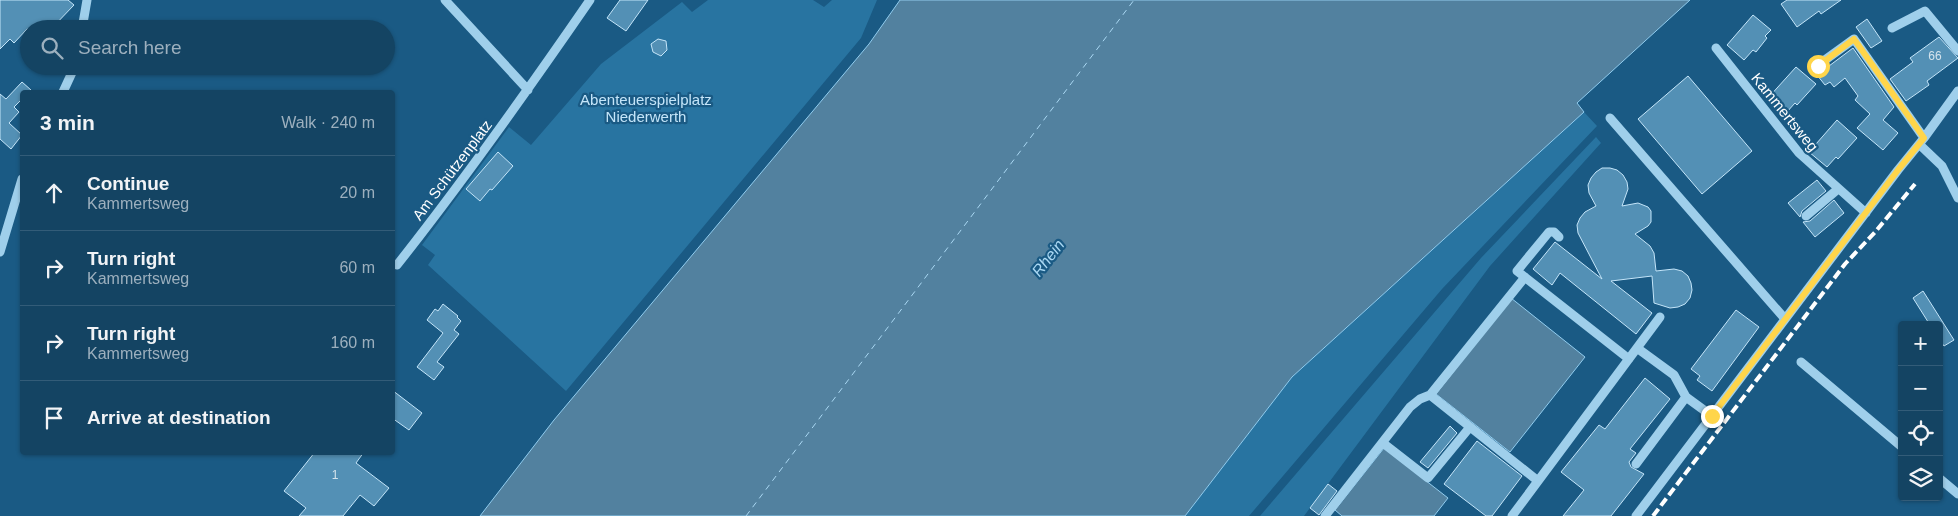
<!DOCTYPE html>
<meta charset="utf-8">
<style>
:root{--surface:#144463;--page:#214e6c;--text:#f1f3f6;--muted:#9db0be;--line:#335c78}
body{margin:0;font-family:Helvetica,sans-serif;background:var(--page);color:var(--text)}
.controls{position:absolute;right:15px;bottom:15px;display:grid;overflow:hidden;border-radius:5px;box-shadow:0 1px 4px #0004}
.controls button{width:45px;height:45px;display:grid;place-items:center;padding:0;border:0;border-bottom:1px solid var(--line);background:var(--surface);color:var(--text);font:25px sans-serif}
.stop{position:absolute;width:15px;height:15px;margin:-11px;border:4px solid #ffd54a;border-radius:50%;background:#fff}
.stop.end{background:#ffd54a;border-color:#fff;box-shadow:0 1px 5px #0008}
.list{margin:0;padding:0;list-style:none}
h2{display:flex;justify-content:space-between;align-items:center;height:65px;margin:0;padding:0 20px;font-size:21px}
h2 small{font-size:16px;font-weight:400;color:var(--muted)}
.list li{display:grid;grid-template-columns:32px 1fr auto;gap:15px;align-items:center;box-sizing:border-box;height:75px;padding:0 20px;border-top:1px solid var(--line)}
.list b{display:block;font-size:19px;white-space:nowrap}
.list p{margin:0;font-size:16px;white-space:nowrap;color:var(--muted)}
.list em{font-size:16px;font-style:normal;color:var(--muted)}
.icon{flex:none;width:28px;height:28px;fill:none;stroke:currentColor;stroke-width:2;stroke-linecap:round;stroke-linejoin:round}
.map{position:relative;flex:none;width:1958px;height:516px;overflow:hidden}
.search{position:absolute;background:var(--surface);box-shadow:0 1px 4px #0004;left:20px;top:20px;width:375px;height:55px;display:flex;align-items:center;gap:12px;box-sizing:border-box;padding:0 18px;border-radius:28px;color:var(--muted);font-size:19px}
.panel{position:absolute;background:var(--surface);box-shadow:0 1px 4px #0004;left:20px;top:90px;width:375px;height:365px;border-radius:5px}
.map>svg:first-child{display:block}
.green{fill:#2874a1}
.water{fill:#52819f;stroke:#91ccee}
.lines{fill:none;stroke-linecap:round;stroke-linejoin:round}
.ferry{stroke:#aad8f3;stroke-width:1;stroke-dasharray:6 5;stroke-linecap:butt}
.building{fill:#5390b5;stroke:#c4e5f9}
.minor{stroke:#9fcfeb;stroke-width:9}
.rail{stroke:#fff;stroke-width:4;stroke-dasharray:9 4;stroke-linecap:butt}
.route{stroke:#ffd54a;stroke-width:6}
.labels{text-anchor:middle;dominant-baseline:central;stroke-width:4.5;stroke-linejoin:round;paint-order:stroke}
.number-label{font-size:12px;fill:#d4e3ec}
.park-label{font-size:15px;fill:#c4e5f9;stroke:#1a5a84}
.street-label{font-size:15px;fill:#fff;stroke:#1a5a84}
.water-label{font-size:16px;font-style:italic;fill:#aad8f3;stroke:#1a5a84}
</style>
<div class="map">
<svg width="1958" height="516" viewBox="0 0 1958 516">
<rect width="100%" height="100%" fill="#1a5a84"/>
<path class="green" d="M708 0H813L824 7 832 0H877L861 38 566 391 428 265 435 255 422 245 509 127 531 145 601 64 682 2 692 12Z
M1584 112 1597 126 1442 289 1249 516H1185L1292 377Z
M1596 137 1601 143 1490 266 1304 516H1260L1481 258Z"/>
<path class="water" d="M900 0H1690L1577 103 1584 112 1292 377 1185 516H480L554 420 869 44Z
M1511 298 1585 357 1510 452 1436 394Z
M1384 448 1448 498 1434 516H1342L1335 510Z"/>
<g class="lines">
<path class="ferry" d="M746 516 1134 0"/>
</g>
<path class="building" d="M0 0H68L74 5 51 29H27L14 43 10 39 0 49Z
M620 0H648L626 31 607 18Z
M1787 0H1841L1821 14 1819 11 1797 27 1781 4Z
M1753 15 1771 30 1765 36 1767 38 1756 52 1753 50 1744 60 1727 45Z
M1867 19 1882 41 1871 48 1856 27Z
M1939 37 1958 58 1927 81 1929 85 1906 101 1890 79 1913 62 1910 58Z
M658 39 666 41 667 50 661 56 653 52 651 44Z
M1853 48 1894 107 1883 120 1898 133 1883 150 1857 128 1870 114 1855 100 1858 96 1845 78 1834 87 1830 82 1825 85 1817 75Z
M1796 67 1816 84 1797 105 1795 103 1786 113 1768 98Z
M1688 76 1752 151 1702 194 1638 119Z
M22 82 31 90 29 92H22V99L14 107 19 112 9 123 22 135 11 149 0 139V94L6 99Z
M1837 120 1857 138 1838 159 1836 157 1827 167 1809 152Z
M498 152 513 166 492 190 490 189 480 201 466 189Z
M1602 168H1610L1617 170 1623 175 1627 182 1628 189 1622 206 1638 203 1648 207 1651 211V222L1648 226 1635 234 1650 246 1654 253 1656 271 1674 269 1682 271 1688 276 1691 283 1692 290 1690 298 1685 304 1678 307 1670 308 1654 303 1652 276 1611 281 1652 313 1636 334 1560 273 1552 285 1533 269 1555 242 1602 279 1578 233 1577 225 1580 218 1585 212 1596 206 1589 193 1588 185 1591 178 1596 172Z
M1817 180 1826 191 1802 211 1800 217 1788 203Z
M1834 200 1844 213 1815 237 1803 222 1810 221Z
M1923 291 1954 340 1944 346 1939 339V325H1930L1913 298Z
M443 304 458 316 457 317 461 321 454 330 459 334 437 362 444 367 434 380 417 367 443 333 427 320 435 309 438 311Z
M1736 310 1759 327 1712 391 1697 380 1700 376 1691 369Z
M1645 378 1670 399 1630 449 1636 453 1629 462 1631 467 1644 474 1611 516H1563L1584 490 1561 472 1599 425 1605 429Z
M392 390 422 413 409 430 392 418Z
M1450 426 1457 433 1428 468 1420 462Z
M1477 441 1522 476 1492 516H1486L1444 484Z
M315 452H364L356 463 389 488 374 506 360 495 343 516H299L306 508 284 491Z
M1328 484 1337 491 1319 515 1310 508Z"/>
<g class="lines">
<path class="minor" d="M445 0 528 90
M1892 28 1925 11 1958 51
M82 29 87 0
M1716 48 1799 153 1866 213
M1818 65 1854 39 1924 138
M63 92 75 66
M1610 118 1785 319
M1920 145 1942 166 1958 198
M1806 216 1838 189
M1559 237 1554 232H1549L1517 271 1629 359
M0 252 22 179
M397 265C465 179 528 90 590 0
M1801 362 1902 447
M1430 395 1538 481
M1686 397 1712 416
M1383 443 1428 478 1470 427
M1636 464 1686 397 1674 375 1637 348
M1939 478 1958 494
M1325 516 1410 407 1420 399 1430 395 1525 277
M1512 516 1660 317
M1636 516 1898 170 1924 138 1958 91"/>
<path class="rail" d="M1653 516 1845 264 1876 231 1915 184"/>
</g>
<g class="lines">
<path class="route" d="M1712 416 1898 170 1924 138 1854 39 1818 66"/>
</g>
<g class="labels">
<g class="number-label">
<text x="1935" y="56">66</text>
<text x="335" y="475">1</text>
</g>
<g class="park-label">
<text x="646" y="99">Abenteuerspielplatz<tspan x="646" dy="17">Niederwerth</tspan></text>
</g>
<g class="street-label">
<text transform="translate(1785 112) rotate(51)">Kammertsweg</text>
<text transform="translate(452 170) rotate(-53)">Am Schützenplatz</text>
</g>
<g class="water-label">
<text transform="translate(1048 258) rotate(-52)">Rhein</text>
</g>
</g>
</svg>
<div class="controls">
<button>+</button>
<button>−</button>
<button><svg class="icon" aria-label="locate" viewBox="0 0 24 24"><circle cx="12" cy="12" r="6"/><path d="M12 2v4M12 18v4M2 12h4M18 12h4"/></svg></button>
<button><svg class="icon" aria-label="layers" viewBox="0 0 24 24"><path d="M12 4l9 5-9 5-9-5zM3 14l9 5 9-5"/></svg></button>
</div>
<div class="stop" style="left:1818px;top:66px"></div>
<div class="stop end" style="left:1712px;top:416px"></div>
<div class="search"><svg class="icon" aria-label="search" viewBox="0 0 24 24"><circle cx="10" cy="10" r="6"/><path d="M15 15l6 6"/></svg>Search here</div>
<section class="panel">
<h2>3 min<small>Walk · 240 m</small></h2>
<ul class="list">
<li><svg class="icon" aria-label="ahead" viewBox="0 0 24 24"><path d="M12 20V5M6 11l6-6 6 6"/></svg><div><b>Continue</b><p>Kammertsweg</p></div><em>20 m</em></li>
<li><svg class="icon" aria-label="right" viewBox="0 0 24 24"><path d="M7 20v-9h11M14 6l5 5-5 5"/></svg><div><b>Turn right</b><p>Kammertsweg</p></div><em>60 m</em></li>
<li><svg class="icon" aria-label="right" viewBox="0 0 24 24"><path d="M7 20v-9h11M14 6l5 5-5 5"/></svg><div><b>Turn right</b><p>Kammertsweg</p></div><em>160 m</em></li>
<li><svg class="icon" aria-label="arrive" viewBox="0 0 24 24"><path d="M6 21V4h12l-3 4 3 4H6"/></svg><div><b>Arrive at destination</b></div></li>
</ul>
</section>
</div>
